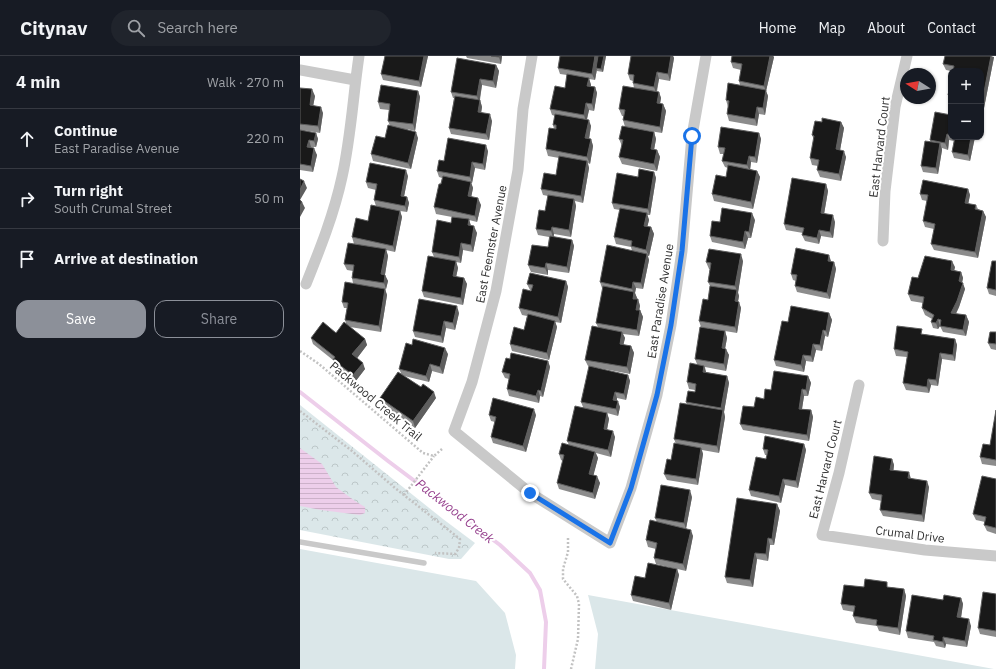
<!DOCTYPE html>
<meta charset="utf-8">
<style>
:root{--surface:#171b24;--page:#20242c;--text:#f1f3f6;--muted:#9ea1a6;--line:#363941;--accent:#8c9099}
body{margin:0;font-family:"IBM Plex Sans",sans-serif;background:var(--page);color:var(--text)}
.controls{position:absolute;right:12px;top:12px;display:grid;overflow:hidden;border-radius:8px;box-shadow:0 1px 3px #0004}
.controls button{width:36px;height:36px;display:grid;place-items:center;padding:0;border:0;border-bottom:1px solid var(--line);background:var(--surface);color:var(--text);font:20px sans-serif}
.compass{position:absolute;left:600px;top:12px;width:36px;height:36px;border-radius:50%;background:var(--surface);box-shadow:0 1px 3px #0004;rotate:281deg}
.stop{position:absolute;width:12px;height:12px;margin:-9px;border:3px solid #1a73e8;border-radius:50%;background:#fff}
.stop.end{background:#1a73e8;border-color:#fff;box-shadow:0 1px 4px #0008}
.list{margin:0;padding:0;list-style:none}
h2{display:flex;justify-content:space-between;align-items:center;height:52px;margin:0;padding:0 16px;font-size:17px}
h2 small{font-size:13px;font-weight:400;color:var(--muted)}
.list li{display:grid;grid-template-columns:26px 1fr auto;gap:12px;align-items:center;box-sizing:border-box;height:60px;padding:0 16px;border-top:1px solid var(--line)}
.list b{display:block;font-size:15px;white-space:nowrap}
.list p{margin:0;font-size:13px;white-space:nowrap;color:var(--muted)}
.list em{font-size:13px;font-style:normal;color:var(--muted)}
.actions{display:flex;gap:8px;padding:12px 16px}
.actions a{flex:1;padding:9px 0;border:1px solid var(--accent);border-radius:12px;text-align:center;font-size:14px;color:var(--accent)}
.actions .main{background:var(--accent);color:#fff}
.icon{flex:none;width:22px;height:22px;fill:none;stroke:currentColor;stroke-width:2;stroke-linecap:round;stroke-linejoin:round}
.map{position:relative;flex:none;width:696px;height:613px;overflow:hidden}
header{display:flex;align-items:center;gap:24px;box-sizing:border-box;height:56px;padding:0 20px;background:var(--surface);border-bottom:1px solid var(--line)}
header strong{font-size:19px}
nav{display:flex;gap:22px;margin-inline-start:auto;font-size:14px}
.search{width:280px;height:36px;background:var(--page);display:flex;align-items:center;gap:10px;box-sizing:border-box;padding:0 14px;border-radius:22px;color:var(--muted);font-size:15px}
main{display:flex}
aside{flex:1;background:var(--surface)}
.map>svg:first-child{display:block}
.green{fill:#dbe7e9}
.park{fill:url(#park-crowns)}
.water{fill:url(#water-rules)}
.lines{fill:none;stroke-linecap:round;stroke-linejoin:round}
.stream{stroke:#edceea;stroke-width:4}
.path{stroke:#c2c2c2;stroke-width:2.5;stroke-dasharray:2 2;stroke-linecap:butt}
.lane{stroke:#c9c9c9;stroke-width:5.5}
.street{stroke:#c9c9c9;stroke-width:11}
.wall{fill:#8c8c8c}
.shaded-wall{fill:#5e5e5e}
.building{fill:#191919;stroke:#5e5e5e}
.route{stroke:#1a73e8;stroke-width:5}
.labels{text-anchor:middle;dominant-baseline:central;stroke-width:4;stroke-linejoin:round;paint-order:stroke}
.street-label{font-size:12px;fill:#323232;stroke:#fff}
.water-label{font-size:13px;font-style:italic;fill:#953f8d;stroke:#fff}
</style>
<header>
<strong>Citynav</strong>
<div class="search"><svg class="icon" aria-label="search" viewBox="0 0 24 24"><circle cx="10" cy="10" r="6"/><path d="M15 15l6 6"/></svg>Search here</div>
<nav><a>Home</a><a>Map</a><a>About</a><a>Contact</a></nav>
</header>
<main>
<aside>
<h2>4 min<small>Walk · 270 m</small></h2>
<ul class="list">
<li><svg class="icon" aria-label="ahead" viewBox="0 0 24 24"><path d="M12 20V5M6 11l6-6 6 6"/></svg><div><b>Continue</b><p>East Paradise Avenue</p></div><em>220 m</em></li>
<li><svg class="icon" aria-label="right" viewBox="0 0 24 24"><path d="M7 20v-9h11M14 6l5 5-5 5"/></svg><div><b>Turn right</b><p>South Crumal Street</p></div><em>50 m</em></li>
<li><svg class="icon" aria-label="arrive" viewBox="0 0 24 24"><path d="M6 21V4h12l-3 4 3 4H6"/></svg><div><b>Arrive at destination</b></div></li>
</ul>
<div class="actions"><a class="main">Save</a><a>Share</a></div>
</aside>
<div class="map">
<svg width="696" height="613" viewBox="0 0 696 613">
<defs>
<pattern id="park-crowns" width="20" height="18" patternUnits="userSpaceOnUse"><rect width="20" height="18" fill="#dbe7e9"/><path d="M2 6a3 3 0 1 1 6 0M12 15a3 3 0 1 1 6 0" fill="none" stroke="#bcc7c8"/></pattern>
<pattern id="water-rules" width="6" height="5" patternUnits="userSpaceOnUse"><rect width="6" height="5" fill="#edceea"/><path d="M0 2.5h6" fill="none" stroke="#ccb1c9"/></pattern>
</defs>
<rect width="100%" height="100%" fill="#fff"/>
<path class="green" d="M0 493 176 525 205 557 216 599 215 613H0Z
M288 539 694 613H295L298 578Z"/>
<path class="park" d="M0 349 143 463 175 487 161 503H149L0 474Z"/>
<path class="water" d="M0 392 22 408 36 431 55 445 65 451V457L60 459 21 454 0 450Z"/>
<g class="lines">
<path class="stream" d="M0 336 88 405 200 489 230 517 240 534 246 566 244 613"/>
<path class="path" d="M0 295 19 308 123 397 134 400 142 393
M0 355 52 395 95 432 160 483 159 492 155 498 135 497
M104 439 134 400
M268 482V496L263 513V523L277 540 279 548 278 583 271 613"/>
<path class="lane" d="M0 486 124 507"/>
<path class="street" d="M232 0 223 53 218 114 196 235 172 326 154 375 230 437 310 487 331 432 357 339 371 269 382 195 392 80 406 0
M0 14 55 24
M583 185 585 135 595 51 607 0
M6 228C20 193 34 158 42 121 51 81 53 40 59 0
M559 329 539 417 522 479 625 494 696 500"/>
</g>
<path class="wall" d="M85 0H128L121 31 83 24 81 18Z
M166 0H202L201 8 167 2Z
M306 0 303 16 297 15V13L295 24 289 23 291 29V30L295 31 297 37 294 55 289 54 287 64 291 70 289 83H291L293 90 290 108 288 107 289 112 283 147 275 145 276 150 271 181 254 178V181L272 184 274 190 269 217 248 214V219L231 216 228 209 248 191 249 181 238 179 236 173 245 155 248 140 243 139 241 133 256 119 259 102 248 100 246 93 254 73 253 69 255 60 252 59 250 53 265 32 267 19 260 18 258 12Z
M331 0H373L374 2 370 25 359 23 357 36H359L361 42 360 48H363L366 55 362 77 325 71 323 64 324 60H322L319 53 334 32 333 27V25L330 24 328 18Z
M432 0H473L474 1 466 35 468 40 465 59 459 58 457 70 429 65 427 58 428 51 426 44 440 29 439 25 441 14 433 12 431 6Z
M694 1 684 52H681V15H651L646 14 643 8Z
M196 9 199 15 196 32 182 29 180 44 182 51 181 57 192 65 189 84 151 78 149 72 154 42H153L151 36Z
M651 26V46L648 39Z
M0 32 15 40 13 50 23 57 20 77 2 74 16 77 18 83 16 91H11V92L17 99 13 116 0 114Z
M118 35 120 41 115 75 107 73 118 82 111 113 73 105 71 98 85 82 90 70 88 65 89 54 80 53 78 46Z
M651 59V81H675L670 105 654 102 652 96 654 85 649 84 648 94 642 92V94L638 118 623 116 621 110 631 86 630 84Z
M522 66H541L544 72 540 94 546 101 541 125 520 121 517 114 518 110 512 109 510 102 514 84 512 79Z
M354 76 356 83 354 94H357L360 101 357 115 322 108 319 101 322 90 319 83Z
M459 77 461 83 457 107 451 106 450 113 457 115 460 121 453 153 414 145 412 138 426 121 428 112 425 111 422 105 424 98H420L418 91Z
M188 95 185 114 175 112 172 127H171L173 132 171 141 181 149 177 166 169 164 171 170 177 177 173 196 163 194 161 207 156 206 158 212 156 221 164 222 167 228 163 249 124 241 122 235 134 201 132 196 151 167 152 161 136 158 134 151 142 122 139 121 137 115 144 105Z
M354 116 356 122 350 159H347L349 164 347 171H351L354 178 349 200H348L349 204 343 233 336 232 335 237 337 242 336 243H338L340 250 339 254H340L343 261 339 280 323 278 325 282 323 289 331 290 334 297 330 318 288 310 285 304 298 271 296 267 303 233 302 232 300 226 332 195 331 191 316 188 314 181 320 154 314 153 312 147 338 121Z
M108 120 104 140 107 141 109 147 107 156 100 155 102 161 95 196 86 194 88 200 85 219 88 225 86 233H85L87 239 81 276 50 271 65 283 67 289 57 302 65 313 55 326 36 310 33 304 13 288 11 282 36 277 46 267 45 264 47 252H44L42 246 53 227 52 222 53 215 47 214 44 208 68 191 54 188 52 181 68 165 76 150 74 144 76 134 68 132 66 126Z
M526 128 528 135 524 158 535 166 533 182 521 180 519 188 505 185 502 179 503 177 486 174 484 168Z
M668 133 670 139 668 148 676 149 678 153 683 155 686 161 678 202 634 194 631 188 634 173 625 171 623 165 627 145 622 144 620 138Z
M455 164 451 182H448L445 193 412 186 410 180 420 166Z
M443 205 438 236 439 240 438 245 441 252 437 277 401 271 399 265 408 244 410 230 408 226 410 213H409L406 206Z
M531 205V206H534L536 213 530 243 497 236 495 230 496 225 493 224 491 218Z
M696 205V240L689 238 687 232Z
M655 211 654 214 661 216 663 222 662 227 665 233 659 251 656 258 666 259 669 266 666 280 643 276 640 270 638 273 633 272 631 266 632 263 625 259 622 252 623 247 611 245 608 238 618 222Z
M266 225 268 231 261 267 255 266 257 271 249 304 212 295 210 288 224 274 227 260 222 259 219 252 231 235 232 234H230L227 228Z
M159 257 155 274 146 272 143 287 115 281 113 275Z
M529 257 532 264 528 281 525 280 522 295 516 294 513 306 506 305 504 316 476 310 474 304 488 266Z
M425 275 427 282 425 293 429 299 426 315 405 311 406 316 427 320 429 327 424 356 425 361 419 397 402 394 403 398 398 429 367 424 364 418 371 404 376 388 374 383 387 348 386 346 395 336V334L389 333 387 326 397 308 395 303Z
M696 276V294L691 293 688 287Z
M623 278 655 283 657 289 655 305 642 303 638 330 631 329 629 337 606 334 603 327 607 301 596 300 594 293Z
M148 298 143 318 132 315 129 326 104 320 136 342 115 372 82 348 80 342 101 317 99 313Z
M210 303 248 305 250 311 243 341 240 340 239 347 209 340 207 333 209 323 205 322 202 316Z
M328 319 330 325 326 344 317 342V345L320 351 318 360 307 357 309 363 307 373 315 381 311 401 296 397 298 402 293 419 300 427 295 443 259 433 257 427 263 405 261 404 259 398 269 389 267 385 283 351 281 346Z
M508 320 511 327 508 340H504L502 353 511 354 513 361 509 385 443 374 440 368 454 351 464 343 471 334Z
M696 354V410L682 408 680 401 690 389Z
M189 359H236L226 396 193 387 191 381 195 366 191 365Z
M504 388 506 394 498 432 485 429 481 447 451 440 449 434 466 403 467 399H465L463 393Z
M592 403 594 409 593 414 629 431 624 466 583 460 580 454 582 445 572 443 569 437Z
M696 423V478L687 475 684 469 685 466 676 464 673 458Z
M392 441 386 472 393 480 386 515 356 508 354 502 356 493 348 491 346 484 357 466 355 462Z
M477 448 480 455 474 489H470L468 505 457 503 453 531 427 527 425 521Z
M377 513 379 519 371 554 333 545 331 539 345 522Z
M564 531H589L604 533 606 540 600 579 579 575 577 570 556 567 553 560 554 556 543 554 541 548Z
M696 538V581L680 578 678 572Z
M661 542 663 548 661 562 671 570 667 591 646 588 645 592 636 590 634 586 608 582 606 575 643 544Z"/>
<path class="shaded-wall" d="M124 0H128L121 31 119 25Z
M199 0H202L201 8 199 1Z
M295 0H299L296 12 297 13 295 24 292 18Z
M304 0H306L303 16 301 13Z
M371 0H373L374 2 370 25 368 18Z
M470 0H473L474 1 466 35 468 40 465 59 463 52 466 36 464 30Z
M691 0 694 1 684 52 682 46Z
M196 9 199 15 196 32 193 25Z
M357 16 359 23 356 37 354 31Z
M289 22 291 29 290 36 287 30Z
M180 23 182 29 179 47 177 40Z
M295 31 297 37 294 55 292 48Z
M12 33 15 40 12 56 10 49Z
M118 35 120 41 115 75 113 68Z
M359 36 361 42 359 53 357 47Z
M180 44 182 51 180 63 178 56Z
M286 47 289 54 286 66 284 59Z
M363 48 366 55 362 77 360 71Z
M21 51 23 57 20 77 18 70Z
M457 51 459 58 457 70 455 63Z
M190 58 192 65 189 84 186 78Z
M289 64 291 70 288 89 285 82Z
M541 66 544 72 539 100 536 93Z
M116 76 118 82 111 113 108 107Z
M354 76 356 83 353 99 351 93Z
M16 77 18 83 16 91 14 85Z
M459 77 461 83 457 107 455 101Z
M647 78 649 84 648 94 645 87Z
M671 81H675L670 105 668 99Z
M291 83 293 90 290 108 287 101Z
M9 84 11 91 10 97 7 91Z
M640 87 642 94 638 118 636 112Z
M186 89 188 95 185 114 183 108Z
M14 92 17 99 13 116 11 110Z
M357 94 360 101 357 115 354 108Z
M544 95 546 101 541 125 539 118Z
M449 100 451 106 450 115 447 109Z
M287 105 289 112 283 147 281 140Z
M172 106 175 112 172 127 170 121Z
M106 114 108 120 103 146 101 140Z
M457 115 460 121 453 153 451 146Z
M354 116 356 122 350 159 348 153Z
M4 125 7 132 0 144V134Z
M171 126 173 132 170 147 168 140Z
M526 128 528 135 523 164 521 157Z
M668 133 670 139 667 154 665 147Z
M107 141 109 147 107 156 105 150Z
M178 142 181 149 177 166 175 160Z
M274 143 276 150 271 181 269 174Z
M2 146 5 152 0 161V150Z
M100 155 102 161 95 196 93 190Z
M683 155 686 161 678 202 675 196Z
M347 157 349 164 346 176 344 170Z
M452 157 455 164 451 182 449 176Z
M533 159 535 166 533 182 530 176Z
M169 163 171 170 168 169Z
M174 170 177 177 173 196 171 189Z
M252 171 254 178 253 182 251 175Z
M351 171 354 178 349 200 346 194Z
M519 174 521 180 519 188 517 182Z
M445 175 448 182 445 193 443 186Z
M272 184 274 190 269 217 267 211Z
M161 187 163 194 161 207 159 201Z
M86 193 88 200 84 224 81 218Z
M347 198 349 204 343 233 341 227Z
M441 198 443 205 438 237 435 230Z
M529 199 531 205 530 212 528 205Z
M156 205 158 212 155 226 153 220Z
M652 205 655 211 653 220 651 214Z
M534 206 536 213 530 243 527 237Z
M246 207 248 214V219L245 212Z
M661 216 663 222 661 231 659 225Z
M85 219 88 225 86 233 84 227Z
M164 222 167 228 163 249 161 242Z
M266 225 268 231 261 267 258 261Z
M333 226 336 232 335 237 337 242 335 249 333 243 334 238 332 233Z
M663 227 665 233 659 251 653 263 651 257Z
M85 233 87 239 81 276 79 270Z
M437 234 439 240 437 251 435 245Z
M338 243 340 250 338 260 336 254Z
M439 246 441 252 437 277 435 271Z
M157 250 159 257 155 274 153 267Z
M340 254 343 261 339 280 337 274Z
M529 257 532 264 528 281 526 275Z
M666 259 669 266 666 280 663 274Z
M638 263 640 270 638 273 636 267Z
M144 265 146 272 143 287 141 280Z
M255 265 257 271 249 304 247 297Z
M523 274 525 280 522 295 520 289Z
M425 275 427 282 424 298 422 292Z
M322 276 325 282 322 295 320 288Z
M65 283 67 289 55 305 52 298Z
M655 283 657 289 655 305 653 299Z
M513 288 516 294 513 306 511 300Z
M331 290 334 297 330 318 327 311Z
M145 292 148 298 143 318 140 311Z
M426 293 429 299 426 315 424 308Z
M640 297 642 303 638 330 636 324Z
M503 299 506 305 504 316 501 309Z
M248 305 250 311 243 341 241 335Z
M63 307 65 313 55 326 53 319Z
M130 308 132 315 129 326 126 320Z
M404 310 406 316V322L403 316Z
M328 319 330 325 326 344 324 338Z
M427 320 429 327 424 356 425 361 419 397 417 390 423 357 421 352Z
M508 320 511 327 508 340 506 334Z
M628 323 631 329 629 337 627 331Z
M502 333 504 340 501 359 499 353Z
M238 334 240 340 239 347 236 340Z
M134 336 136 342 115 372 113 365Z
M315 336 317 342 316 350 313 344Z
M318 345 320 351 318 360 316 353Z
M234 353 236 359 226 396 223 390Z
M511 354 513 361 509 385 507 379Z
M307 357 309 363 306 379 304 373Z
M313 375 315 381 311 401 308 394Z
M504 388 506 394 498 432 496 425Z
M401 392 403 398 398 429 396 423Z
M295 396 298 402 292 425 289 418Z
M592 403 594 409 593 420 590 414Z
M609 416 611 423 610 429 608 422Z
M297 420 300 427 295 443 293 437Z
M483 423 485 429 481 447 479 440Z
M627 425 629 431 624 466 622 459Z
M390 434 392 441 386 473 384 467Z
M477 448 480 455 474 489 472 483Z
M391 474 393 480 386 515 383 508Z
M468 482 470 489 468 505 466 498Z
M455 497 457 503 453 531 450 524Z
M377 513 379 519 371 554 369 547Z
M604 533 606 540 600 579 598 572Z
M661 542 663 548 660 568 657 561Z
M669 563 671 570 667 591 665 585Z
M643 581 646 588 645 592 643 586Z"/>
<path class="building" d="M85 0H124L119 25 81 18Z
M191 0H199V1Z
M260 0H295L292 18 258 12Z
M298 0H304L301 13 296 12Z
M331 0H371L368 18 357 16 354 31 333 27 334 19 328 18Z
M432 0H470L464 30 439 25 442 8 431 6Z
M645 0H691L682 46H681V15H653L654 10 643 8Z
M157 2 196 9 193 25 180 23 177 40 151 36Z
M267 18 289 22 287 30 295 31 292 48 286 47 284 59 250 53 255 30 265 32Z
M651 26V40L648 39Z
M428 27 466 34 463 52 457 51 455 63 427 58 429 45 426 44Z
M81 29 118 35 113 68 88 65 90 48 78 46Z
M323 30 359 36 357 47 363 48 360 71 323 64 325 54 319 53Z
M0 32 12 33 10 49 21 51 18 70 0 68Z
M155 40 180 44 178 56 190 58 186 78 149 72Z
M635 56 651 59V79L647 78 645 87 630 84Z
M255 58 289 64 285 82 291 83 287 101 246 93 249 72 256 73V69H253Z
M522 62 541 66 536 93 544 95 539 118 517 114 519 104 510 102 514 80 512 79 515 65 522 66Z
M88 69 116 76 108 107 71 98 76 80 85 82Z
M322 70 354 76 351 93 357 94 354 108 319 101 323 84 319 83Z
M421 71 459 77 455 101 449 100 447 109 422 105 425 92 418 91Z
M0 74 16 77 14 85 9 84 7 91 14 92 11 110 0 108Z
M655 81H671L668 99 652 96Z
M148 82 186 89 183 108 172 106 170 121 137 115 139 104 144 105Z
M625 85 640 87 636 112 621 110Z
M259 100 287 105 281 140 241 133 244 117 256 119Z
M70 107 106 114 101 140 107 141 105 150 74 144 77 128 66 126Z
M428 109 457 115 451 146 412 138 416 119 426 121Z
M339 113 354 116 348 153 312 147 317 117 338 121Z
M143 120 171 126 168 140 178 142 175 160 134 151 139 128H141Z
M492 122 526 128 521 157 533 159 530 176 519 174 517 182 502 179 504 172 484 168Z
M0 123 4 125 0 134Z
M623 124 668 133 665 147 676 149 675 153 683 155 675 196 631 188 635 168 623 165 628 139 620 138Z
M248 139 274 143 269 174 252 171 251 175 236 173 239 154 245 155Z
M0 144 2 146 0 150Z
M71 149 100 155 93 190 52 181 56 162 68 165Z
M320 152 347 157 344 170 351 171 346 194 331 190 332 185 314 181Z
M422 152 452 157 449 176 445 175 443 186 410 180 412 165 420 166Z
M152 161 169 163 168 169 174 170 171 189 161 187 159 201 132 196 137 164 151 167Z
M250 180 272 184 267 211 246 207 245 212 228 209 232 189 248 191Z
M48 187 86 193 81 218 85 219 84 227 52 222 54 209 44 208Z
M307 189 347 198 341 227 333 226 332 233 300 226Z
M496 192 529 199 528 205 534 206 527 237 495 230 497 219 491 218Z
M409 193 441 198 435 230 408 226 411 207 406 206Z
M128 200 156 205 153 220 164 222 161 242 122 235Z
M625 200 652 205 651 214 661 216 659 225 663 227 657 245 651 257 666 259 663 274 640 270 641 264 638 263 636 267 631 266 634 259 622 252 624 241 608 238 612 221 618 222Z
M692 205H696V234L687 232Z
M230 217 266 225 258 261 219 252 223 233 231 235 233 229 227 228Z
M45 226 85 233 79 270 45 264 48 247 42 246Z
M303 230 334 236 333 243H338L336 254H340L337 274 296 267Z
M410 230 437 234 435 245 439 246 435 271 399 265 403 243 408 244Z
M119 243 157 250 153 267 144 265 141 280 113 275Z
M491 250 529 257 526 275 523 274 520 289 513 288 511 300 503 299 501 309 474 304 482 265 488 266Z
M228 258 255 265 247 297 210 288 214 271 224 274Z
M23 266 36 277 44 266 65 283 52 298 63 307 53 319 33 304 35 301 11 282Z
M292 270 322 276 320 288 331 290 327 311 285 304Z
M597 270 622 273 621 278 655 283 653 299 640 297 636 324 628 323 627 331 603 327 608 296 594 293Z
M400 271 425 275 422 292 426 293 424 308 395 303Z
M690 276H696V288L688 287Z
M113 283 145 292 140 311 130 308 126 320 99 313 106 287 112 289Z
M211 297 248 305 241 335 238 334 236 340 207 333 210 318 202 316 206 302 210 303Z
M390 307 404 310 403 316 427 320 421 352 386 346 388 335 395 336 396 328 387 326Z
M289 310 328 319 324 338 315 336 313 344 318 345 316 353 281 346Z
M474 315 508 320 506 334 502 333 499 353 511 354 507 379 440 368 443 350 454 351 456 341 464 343 465 333 471 334Z
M98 316 121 331 123 328 134 336 113 365 80 342Z
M193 342 234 353 223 390 191 381 196 361 189 359Z
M380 347 423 354 417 390 374 383Z
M275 350 307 357 304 373 313 375 308 394 267 385Z
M696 354V404L680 401 683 388 690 389Z
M465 380 504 388 496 425 483 423 479 440 449 434 456 401 466 403 468 394 463 393Z
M262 387 295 396 289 418 297 420 293 437 257 427 264 399 259 398Z
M374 387 401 392 396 423 364 418 367 403 371 404Z
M574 400 592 403 590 414 609 416 608 422 627 425 622 459 580 454 582 439 569 437Z
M682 420 696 423V472L684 469 686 461 673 458Z
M361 429 390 434 384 467 355 462Z
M437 442 477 448 472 483 468 482 466 498 455 497 450 524 425 521Z
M350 464 391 474 383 508 354 502 357 487 346 484Z
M348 507 377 513 369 547 331 539 335 520 345 522Z
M565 523 587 526V531L604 533 598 572 576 569 577 564 553 560 555 550 541 548 544 529 564 531Z
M683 536 696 538V575L678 572Z
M612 539 643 544 644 539 661 542 657 561 669 563 665 585 643 581V586L633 584 634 580 606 575Z"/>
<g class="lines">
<path class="route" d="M230 437 310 487 331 432 357 339 371 269 382 195 392 80"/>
</g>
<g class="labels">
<g class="street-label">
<text transform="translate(579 91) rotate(-83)">East Harvard Court</text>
<text transform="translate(191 188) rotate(-79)">East Feemster Avenue</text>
<text transform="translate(360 245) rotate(-81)">East Paradise Avenue</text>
<text transform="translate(76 345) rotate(40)">Packwood Creek Trail</text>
<text transform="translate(525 413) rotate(-76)">East Harvard Court</text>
<text transform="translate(610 478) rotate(7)">Crumal Drive</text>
</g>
<g class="water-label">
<text transform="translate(155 455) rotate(38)">Packwood Creek</text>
</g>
</g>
</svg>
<div class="controls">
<button>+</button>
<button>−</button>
</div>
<svg class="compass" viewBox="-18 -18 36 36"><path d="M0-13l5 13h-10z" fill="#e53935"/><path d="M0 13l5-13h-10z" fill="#9ea1a6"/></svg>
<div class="stop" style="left:392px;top:80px"></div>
<div class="stop end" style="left:230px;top:437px"></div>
</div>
</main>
